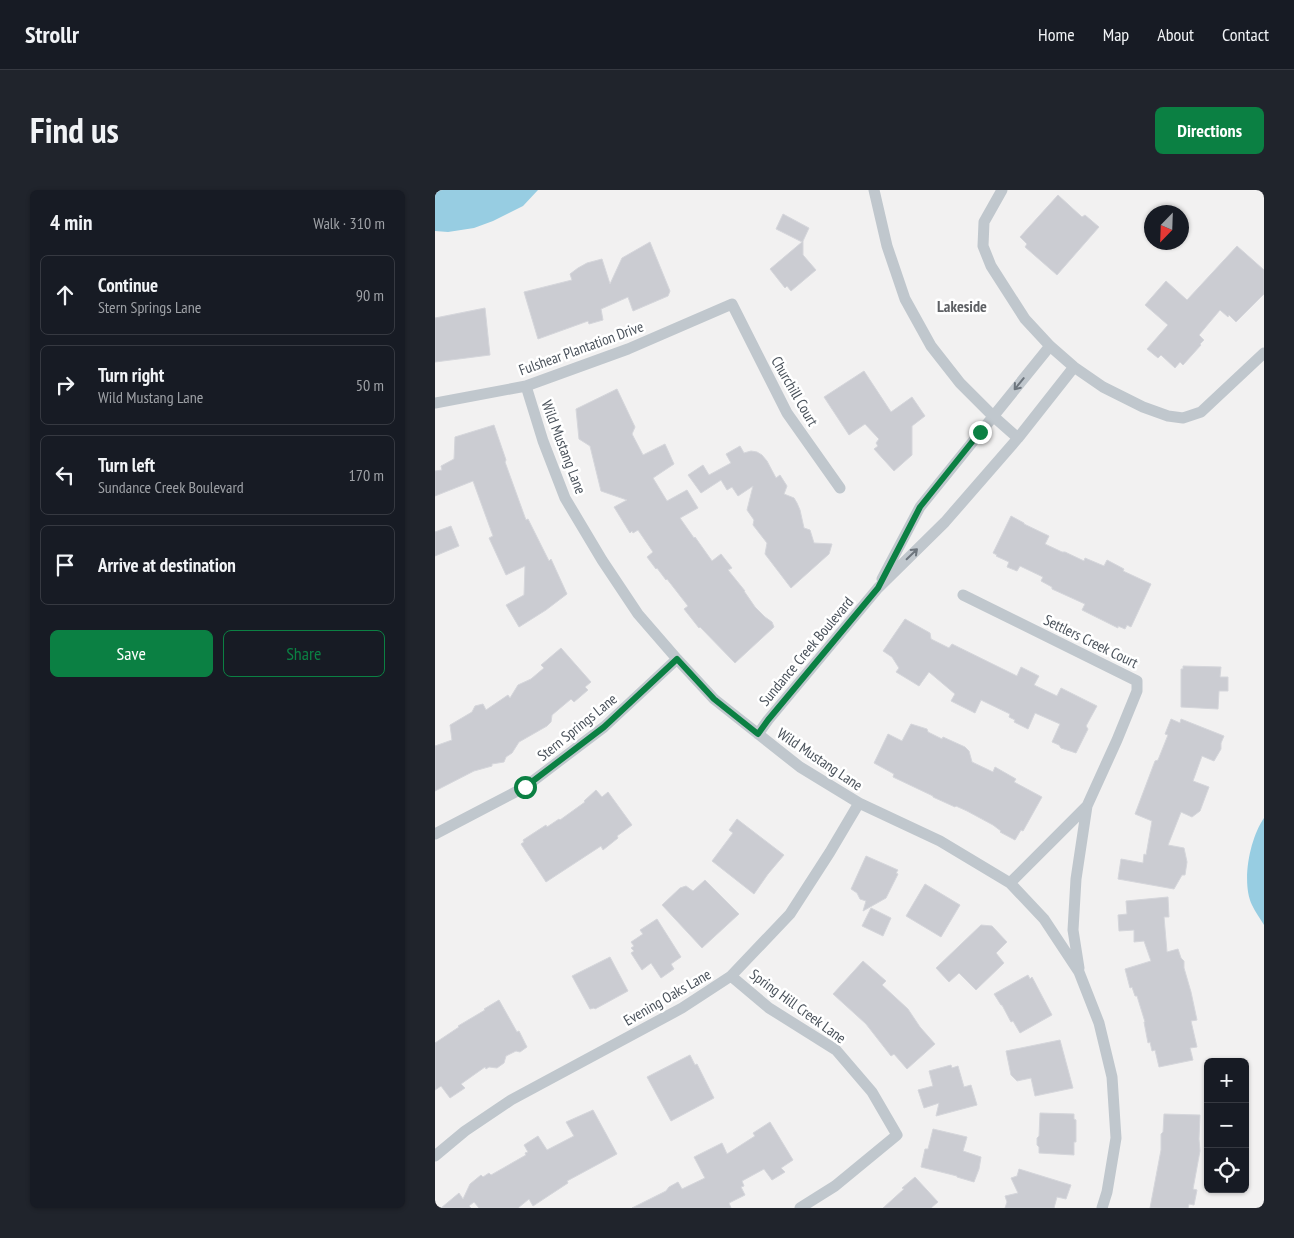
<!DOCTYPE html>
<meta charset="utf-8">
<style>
:root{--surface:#171b24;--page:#20242c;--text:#f1f3f6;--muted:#9ea1a6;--line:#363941;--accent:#0b8043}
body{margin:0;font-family:"PT Sans Narrow",sans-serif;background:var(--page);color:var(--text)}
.controls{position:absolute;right:15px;bottom:15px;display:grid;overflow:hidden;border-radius:8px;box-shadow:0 1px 4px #0004}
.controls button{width:45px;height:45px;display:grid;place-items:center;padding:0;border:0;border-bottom:1px solid var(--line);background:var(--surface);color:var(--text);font:25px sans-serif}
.compass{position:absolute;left:709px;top:15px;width:45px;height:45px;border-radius:50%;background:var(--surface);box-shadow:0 1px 4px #0004;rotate:203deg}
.stop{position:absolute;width:15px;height:15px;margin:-11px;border:4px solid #0b8043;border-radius:50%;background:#fff}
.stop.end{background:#0b8043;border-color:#fff;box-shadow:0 1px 5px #0008}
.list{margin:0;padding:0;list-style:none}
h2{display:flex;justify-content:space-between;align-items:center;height:65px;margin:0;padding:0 20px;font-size:21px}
h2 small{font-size:16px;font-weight:400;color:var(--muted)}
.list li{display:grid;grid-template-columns:32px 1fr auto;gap:15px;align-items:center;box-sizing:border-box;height:80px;margin:0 10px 10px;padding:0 10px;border:1px solid var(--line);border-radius:8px}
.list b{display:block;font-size:19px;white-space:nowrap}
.list p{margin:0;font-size:16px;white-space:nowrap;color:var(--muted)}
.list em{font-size:16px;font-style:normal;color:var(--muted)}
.actions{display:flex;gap:10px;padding:15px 20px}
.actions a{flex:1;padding:11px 0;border:1px solid var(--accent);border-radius:8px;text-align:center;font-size:18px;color:var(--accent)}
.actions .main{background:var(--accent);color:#fff}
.icon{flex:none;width:28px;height:28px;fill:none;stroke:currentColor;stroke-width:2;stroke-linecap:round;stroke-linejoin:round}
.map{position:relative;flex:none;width:829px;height:1018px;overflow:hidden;border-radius:8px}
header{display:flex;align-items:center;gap:30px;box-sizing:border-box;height:70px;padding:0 25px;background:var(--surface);border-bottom:1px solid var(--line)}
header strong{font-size:24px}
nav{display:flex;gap:28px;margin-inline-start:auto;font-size:18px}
.intro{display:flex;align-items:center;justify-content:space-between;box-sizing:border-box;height:120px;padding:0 30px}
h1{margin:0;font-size:35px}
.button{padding:12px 22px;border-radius:8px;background:var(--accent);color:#fff;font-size:18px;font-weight:700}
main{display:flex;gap:30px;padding:0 30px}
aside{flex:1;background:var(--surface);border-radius:8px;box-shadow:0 1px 4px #0004}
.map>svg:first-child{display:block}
.water{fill:#97cde2}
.building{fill:#cbccd2;stroke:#d5d6db}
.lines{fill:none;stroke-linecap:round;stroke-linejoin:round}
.street{stroke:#c0c7cd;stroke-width:11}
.oneway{stroke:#6d757d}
.route{stroke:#0b8043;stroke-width:6}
.labels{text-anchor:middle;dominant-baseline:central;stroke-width:5;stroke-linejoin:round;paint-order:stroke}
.street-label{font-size:15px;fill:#4a525b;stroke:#fff}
.neighbourhood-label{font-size:16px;font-weight:bold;fill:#5e6064;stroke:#fff}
</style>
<header>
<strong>Strollr</strong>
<nav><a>Home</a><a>Map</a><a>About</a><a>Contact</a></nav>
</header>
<div class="intro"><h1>Find us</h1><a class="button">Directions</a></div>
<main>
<aside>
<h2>4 min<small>Walk · 310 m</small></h2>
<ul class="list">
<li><svg class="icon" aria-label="ahead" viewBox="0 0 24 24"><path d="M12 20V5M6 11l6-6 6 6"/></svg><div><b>Continue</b><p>Stern Springs Lane</p></div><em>90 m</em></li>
<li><svg class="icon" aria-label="right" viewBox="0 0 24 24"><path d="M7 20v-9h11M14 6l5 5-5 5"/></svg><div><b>Turn right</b><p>Wild Mustang Lane</p></div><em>50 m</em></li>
<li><svg class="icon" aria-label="left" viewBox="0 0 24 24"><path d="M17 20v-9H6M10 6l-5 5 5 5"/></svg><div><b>Turn left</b><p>Sundance Creek Boulevard</p></div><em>170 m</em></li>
<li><svg class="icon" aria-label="arrive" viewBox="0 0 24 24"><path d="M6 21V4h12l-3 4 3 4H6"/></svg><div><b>Arrive at destination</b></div></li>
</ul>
<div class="actions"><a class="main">Save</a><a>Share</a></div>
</aside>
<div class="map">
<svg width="829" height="1018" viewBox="0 0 829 1018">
<rect width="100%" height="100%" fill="#f2f1f1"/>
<path class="water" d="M0 0H103L88 16 58 31 39 38 13 42 0 41Z
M829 628V735C825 728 820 722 817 715 806 692 815 648 829 628Z"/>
<path class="building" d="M623 5 647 27 650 25 664 37 622 85 590 57 592 54 585 47Z
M348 24 374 38 368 51V65L381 80 356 101 352 96 350 98 335 79 367 52 341 39Z
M215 52 235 101 233 106 198 121 193 107 166 119 168 130 154 134 153 131 103 149 89 102 137 90 135 84 143 78 152 73 167 69 175 94 187 68Z
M802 56 829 80V104L801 132 794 125 793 127 785 120 764 145 769 150 765 154 766 155 748 175 745 172 740 178 726 165 723 168 712 159 733 135 710 115 731 91 752 110Z
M50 118 55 165 0 172V128Z
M429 181 456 222 477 207 490 226 477 236V265L459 281 439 259 443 256 441 253 444 249 430 234 414 245 389 207Z
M182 199 200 237 197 244 208 265 230 254 239 274 218 288 232 311 252 300 263 318 245 328 259 348 260 347 277 371 286 364 297 378 293 380 310 401H309L320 417 330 427 337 432 339 437 300 473 265 437 264 438 249 419 253 416 232 389 231 390 222 378 221 379 212 367 218 362 203 340 198 343 197 341 195 343 179 317 192 310 166 301 155 256 144 249 141 219Z
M59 235 71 270 70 272 91 330 93 329 114 371 116 369 132 404 111 420 84 437 71 415 89 405 90 376 71 385 54 348 58 346 38 291 0 306V281L7 280 6 276 19 269 20 247Z
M305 256 309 263 316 261 322 262 327 265 332 271 341 288 345 285 352 296 349 304 359 308 362 313 365 320 369 338 375 340 379 353 397 354 394 364 356 398 330 364 332 353 318 335 319 330 312 320 318 296 303 306 297 297 292 300 286 290 266 303 253 285 268 275 274 285 296 273 291 264Z
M576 326 589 333V334L614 346 610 354 627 362H630L649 371 650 368 669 376 672 370 689 379 688 381 716 394 696 437 692 435 690 439 683 436V438L647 420 650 414 617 399V397L606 391 608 387 585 376 582 381 572 377 574 372 561 366 562 365 558 363Z
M16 336 24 356 0 366V342Z
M470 429 495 443 496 449 514 458 517 454 582 486 586 477 604 486 599 495 622 506 626 498 662 516 651 536 653 539 641 563 626 558 624 555 617 552 625 534 600 523 593 539 579 532 580 530 574 527 575 524 546 510 540 523 516 511 520 504 494 482 484 496 461 482 464 478 457 467 448 461Z
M126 458 156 492 150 497 153 500 139 512 136 509 117 525 116 532 112 536 84 552 77 563 71 567 69 572 57 574V576L39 581 0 601V556L17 550 15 535 37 522 40 516 48 514 51 520 73 505 75 508 83 495 96 489 109 478 106 475Z
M748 476 786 477 785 487H793V501H784L783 519 746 517V479H748Z
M736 529 745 533 746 529 789 546 786 553V559L779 571 767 566 758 591 774 597 765 621 757 627 746 622 733 655 749 658 752 672 750 685H747L739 699 683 689 686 669 708 673 709 664 711 665 717 631 700 624 720 571 723 570 733 545 730 544Z
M476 534 492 539 493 542 507 549 508 547 530 557 534 561 537 572 558 582 560 577 581 589 579 592 607 607 588 641 586 640 580 650 565 642 566 641 558 635 532 621 521 616 520 617 498 607V606L458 587 459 584 439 573 453 544 467 551Z
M161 600 167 607 173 602 197 635 182 646 183 648 168 660 166 656 111 692 86 654 89 652 88 650 111 635 112 637 124 629 125 630 150 612 149 611Z
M302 629 349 665 333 684 319 704 277 671 298 643 294 640Z
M431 666 463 680 461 683 463 684 451 708 428 721 431 711 425 709 422 703 416 699Z
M270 690 304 724 267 758 227 715 245 698 251 696 258 701Z
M490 694 525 715 506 747 471 726Z
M733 707 734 727H729L732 762 743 759 746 768 749 771V778L756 802 762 830 756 831 762 857 755 858 758 870 724 877 720 860 717 861 715 852 713 853 709 832H710L702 806H700L697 797 695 798 690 779 716 771 709 751 699 752V740L684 741 683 725 692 724 691 711Z
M436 718 456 728 448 746 427 736Z
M222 729 246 767 236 774 239 779 226 788 216 773 207 780 196 763 199 761 196 758 199 756 196 752 208 744 205 740Z
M546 735 557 736 572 752 561 763 569 773 541 800 524 783 514 792 501 778Z
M175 767 193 801 160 819 159 818 155 819 137 786Z
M428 771 451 791 447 795 473 819 485 837 500 854 472 879 459 864 456 866 431 834 398 804Z
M593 785 595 789 597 787 617 825 585 843 578 831 576 832 567 815H566L559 804Z
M64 810 82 842 84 841 92 857 85 862 81 861 71 866 69 873 62 878 54 877 51 879 50 877 26 894 30 898 15 908 6 896 0 900V853L24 837 23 836 50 820 49 819Z
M625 850 638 898 600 906 596 888 582 891 576 885 571 861Z
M255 865 260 875 262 874 279 908 236 931 212 887Z
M516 875 517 878 523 876 529 897 536 895 542 915 501 926 504 913 489 918 483 900 498 896 494 881Z
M158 920 182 964 132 991 133 993 98 1016 94 1009 83 1018H44L39 1012 34 1016 36 1018H6L24 1003 28 1009 35 994 46 985 48 987 54 983 56 985 91 965 90 963 93 962 89 955 103 946 112 960 139 946 131 932Z
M605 923 639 924V929L641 930V952H639V965L604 963V957L602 955V948L604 946Z
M729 924 765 925 764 949 765 961 758 999 762 1000 759 1015 754 1014 753 1018H715L726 960V944L728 942Z
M335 932 358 970 346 978 350 982 337 990 329 979 307 991 309 996 306 997 310 1005 294 1013 296 1018H197L231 1001 234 997 243 992 247 999 270 988 259 967 287 953 292 964 320 946 318 943Z
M498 939 532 947 528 961 546 967 544 979 539 992 522 987V986L486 977 490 959H493Z
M584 979 636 995 631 1009 622 1007 619 1018H570L572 1012 570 1006 583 1003 576 988 582 986Z
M480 987 503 1012 496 1018H448L469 999 467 998Z"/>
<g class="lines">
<path class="street" d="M439 0 452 56 470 109 496 156 525 193 558 226 583 248
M567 0 549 32 548 56 556 76 590 129 615 156 639 177 668 197 708 217 733 226 748 228 766 222 829 163
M91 196 108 251 130 308 167 370 203 424 242 469 279 509 365 577 424 613 505 651 575 693 609 729 644 782 664 833 677 887 681 948 672 1002 667 1018
M0 213 91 196 193 159 297 114 352 223 405 298
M447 389 485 317 615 156
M528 405 702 491V501L682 550 652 616 575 693
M323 544 333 530 443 398 510 332 583 248 639 177
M0 644 90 597 169 537 242 469
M644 778 638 740 641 689 652 616
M296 786 334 818 401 860 437 902 462 945 400 996 365 1018
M0 966 30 941 76 910 247 818 296 786 355 724 395 662 424 613"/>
</g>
<defs><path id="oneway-shaft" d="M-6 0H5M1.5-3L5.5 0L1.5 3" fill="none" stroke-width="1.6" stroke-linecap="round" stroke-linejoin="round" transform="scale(1.25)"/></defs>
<g class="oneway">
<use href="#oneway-shaft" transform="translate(584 194) rotate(129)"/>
<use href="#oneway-shaft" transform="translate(477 364) rotate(-44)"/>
</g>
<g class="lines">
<path class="route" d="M90 597 169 537 242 469 279 509 323 544 333 530 443 398 485 317 545 242"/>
</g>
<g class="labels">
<g class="street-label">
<text transform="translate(146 158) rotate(-20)">Fulshear Plantation Drive</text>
<text transform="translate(360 201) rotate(60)">Churchill Court</text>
<text transform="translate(129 257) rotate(69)">Wild Mustang Lane</text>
<text transform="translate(656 451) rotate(26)">Settlers Creek Court</text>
<text transform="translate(371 461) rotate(-50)">Sundance Creek Boulevard</text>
<text transform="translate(142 537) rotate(-39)">Stern Springs Lane</text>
<text transform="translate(385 569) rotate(34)">Wild Mustang Lane</text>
<text transform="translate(232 807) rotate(-30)">Evening Oaks Lane</text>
<text transform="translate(363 816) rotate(36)">Spring Hill Creek Lane</text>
</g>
<g class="neighbourhood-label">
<text x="527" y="116">Lakeside</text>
</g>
</g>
</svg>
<div class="controls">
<button>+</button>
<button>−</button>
<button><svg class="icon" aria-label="locate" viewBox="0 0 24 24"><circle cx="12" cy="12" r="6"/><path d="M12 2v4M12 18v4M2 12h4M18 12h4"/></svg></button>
</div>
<svg class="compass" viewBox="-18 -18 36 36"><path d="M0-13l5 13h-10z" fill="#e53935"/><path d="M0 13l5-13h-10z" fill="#9ea1a6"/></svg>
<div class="stop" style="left:90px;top:597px"></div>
<div class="stop end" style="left:545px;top:242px"></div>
</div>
</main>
